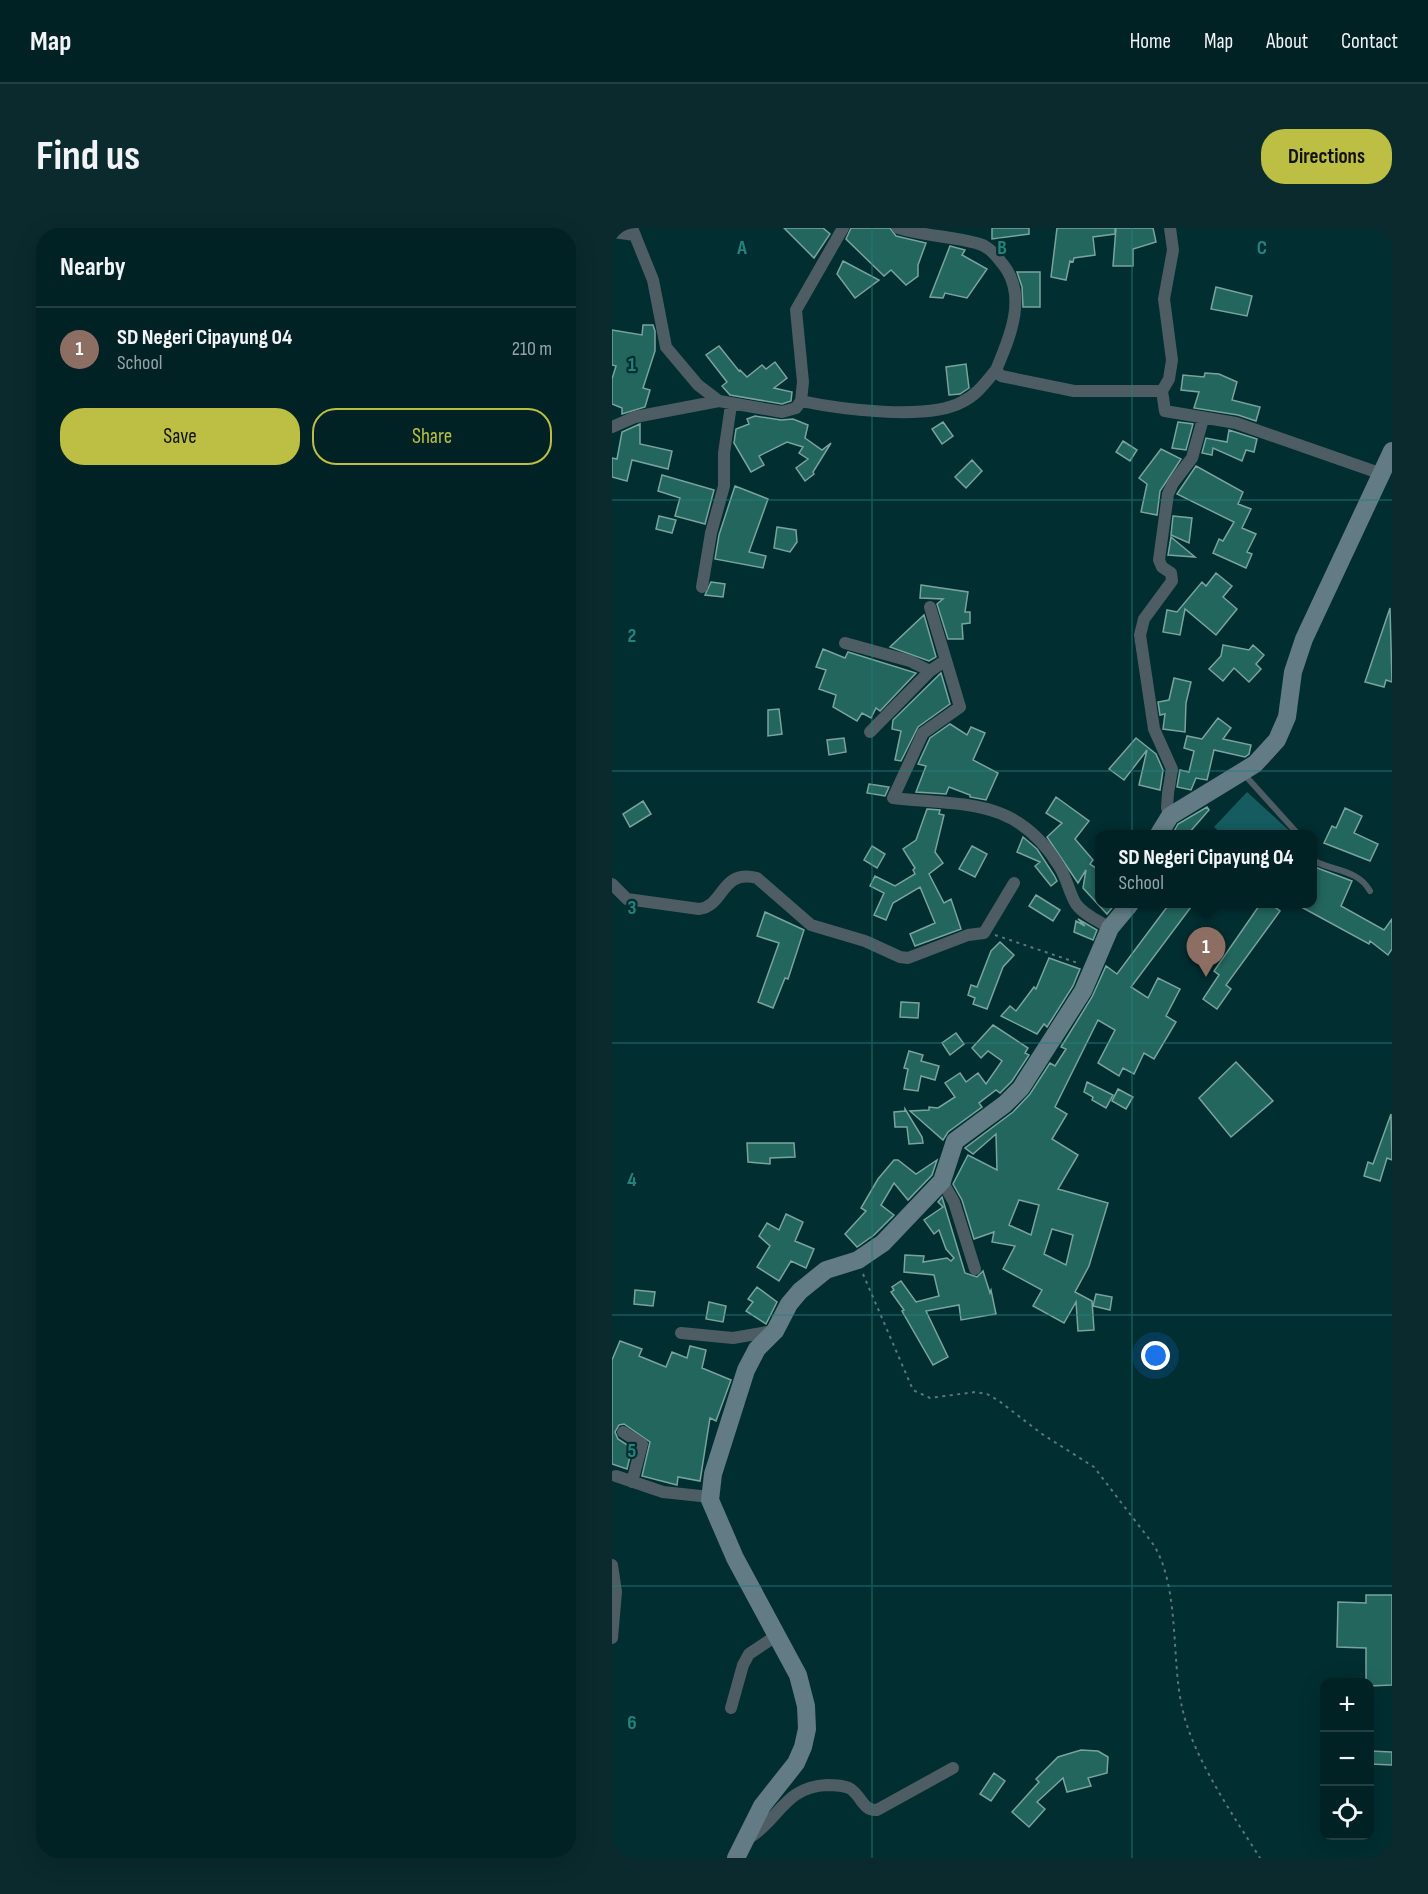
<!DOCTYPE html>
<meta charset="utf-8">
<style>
:root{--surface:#002225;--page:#0a2a2d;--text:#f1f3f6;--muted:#95a4a7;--line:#223f42;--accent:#bcbf43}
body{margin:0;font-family:"Sofia Sans Condensed",sans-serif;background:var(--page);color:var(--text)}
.controls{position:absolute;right:18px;bottom:18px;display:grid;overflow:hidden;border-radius:12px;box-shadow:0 6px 24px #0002}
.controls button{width:54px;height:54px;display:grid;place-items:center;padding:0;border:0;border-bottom:2px solid var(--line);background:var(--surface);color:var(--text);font:30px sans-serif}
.you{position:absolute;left:544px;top:1128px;width:21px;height:21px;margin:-15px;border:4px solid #fff;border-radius:50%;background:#1a73e8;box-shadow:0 0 0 9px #1a73e833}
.badge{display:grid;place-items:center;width:39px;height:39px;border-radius:50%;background:var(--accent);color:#fff;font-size:20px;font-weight:700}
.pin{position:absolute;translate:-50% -50px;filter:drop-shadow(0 2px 3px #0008)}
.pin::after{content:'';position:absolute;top:32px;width:21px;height:18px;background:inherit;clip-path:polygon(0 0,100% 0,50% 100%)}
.popup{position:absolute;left:483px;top:602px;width:222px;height:78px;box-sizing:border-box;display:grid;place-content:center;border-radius:12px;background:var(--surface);filter:drop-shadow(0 2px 4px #0005);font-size:20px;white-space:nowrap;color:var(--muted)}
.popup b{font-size:22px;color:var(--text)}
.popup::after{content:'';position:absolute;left:50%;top:100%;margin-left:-12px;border:12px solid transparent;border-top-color:var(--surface)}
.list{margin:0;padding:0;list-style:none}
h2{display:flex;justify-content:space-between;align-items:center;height:78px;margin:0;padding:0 24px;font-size:26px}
h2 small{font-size:20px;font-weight:400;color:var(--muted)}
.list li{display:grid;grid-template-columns:39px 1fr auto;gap:18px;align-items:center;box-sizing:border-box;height:84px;padding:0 24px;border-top:2px solid var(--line)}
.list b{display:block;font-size:22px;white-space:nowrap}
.list p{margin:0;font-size:20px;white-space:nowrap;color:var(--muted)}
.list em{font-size:20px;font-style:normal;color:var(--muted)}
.actions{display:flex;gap:12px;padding:18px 24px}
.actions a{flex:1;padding:14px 0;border:2px solid var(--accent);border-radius:24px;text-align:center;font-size:21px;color:var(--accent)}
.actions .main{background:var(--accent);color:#111}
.icon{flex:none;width:33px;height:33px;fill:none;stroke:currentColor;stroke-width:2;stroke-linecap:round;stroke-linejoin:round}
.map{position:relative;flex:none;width:780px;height:1630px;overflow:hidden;border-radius:24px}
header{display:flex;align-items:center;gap:36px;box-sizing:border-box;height:84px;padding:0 30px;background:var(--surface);border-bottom:2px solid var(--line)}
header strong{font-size:28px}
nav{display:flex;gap:33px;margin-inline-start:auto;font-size:21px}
.intro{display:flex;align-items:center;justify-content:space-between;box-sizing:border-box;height:144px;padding:0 36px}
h1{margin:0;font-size:42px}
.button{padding:15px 27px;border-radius:24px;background:var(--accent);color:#111;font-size:21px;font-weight:700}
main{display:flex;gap:36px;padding:0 36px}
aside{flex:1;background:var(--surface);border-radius:24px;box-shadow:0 6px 24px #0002}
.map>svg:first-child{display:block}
.green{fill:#165b60}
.building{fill:#23665d;stroke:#79a49d;stroke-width:1.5;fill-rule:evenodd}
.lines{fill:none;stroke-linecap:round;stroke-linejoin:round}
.path{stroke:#55797c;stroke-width:2;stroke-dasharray:3 4.5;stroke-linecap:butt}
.lane{stroke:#4d5d63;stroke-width:6}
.street{stroke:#4d5d63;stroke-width:12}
.secondary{stroke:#627b84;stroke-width:18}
.grid{fill:none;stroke:#23827b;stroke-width:1.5;stroke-opacity:0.55}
.grid-label{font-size:20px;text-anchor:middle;font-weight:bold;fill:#23827b;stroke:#002e31;stroke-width:4.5;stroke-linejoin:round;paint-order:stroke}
</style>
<header>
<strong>Map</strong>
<nav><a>Home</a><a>Map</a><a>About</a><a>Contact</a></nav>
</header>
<div class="intro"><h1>Find us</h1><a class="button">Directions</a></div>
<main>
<aside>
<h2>Nearby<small></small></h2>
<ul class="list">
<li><span class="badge" style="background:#8d6e63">1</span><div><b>SD Negeri Cipayung 04</b><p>School</p></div><em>210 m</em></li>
</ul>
<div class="actions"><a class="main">Save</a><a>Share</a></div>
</aside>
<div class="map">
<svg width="780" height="1630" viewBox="0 0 780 1630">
<rect width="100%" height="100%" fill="#002e31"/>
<path class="green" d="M635 564 681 606H610L602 599Z"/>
<path class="building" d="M172 0H211L218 6 202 30Z
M239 0H278L284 8 314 15 306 37V48L294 57 279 42 272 48 234 11Z
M380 0H417V6L380 11Z
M445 0H503V6L481 9 483 27 462 30 461 34 458 33 454 52 439 49Z
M504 0H541L544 14 521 21V38H501Z
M338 18 353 22 350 27 375 41 355 70 333 65 331 70 318 69Z
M231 33 267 52 243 70 225 46Z
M405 44H428V79H411L410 59Z
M604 59 640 68 635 88 599 81Z
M31 97H41L43 103V123L31 160 38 162 33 179 10 186V180L0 176V151L4 138 0 137V102L30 107Z
M107 118 127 143 128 142 135 149 150 137 154 141 163 134 175 150 162 160 180 164 179 173 170 176 118 167 110 158 115 154 94 127Z
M354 136 357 160 348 166 337 167 334 139Z
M593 145 607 146 625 154 620 172 648 179 644 193 626 187 582 180 587 164 569 162 571 147 592 149Z
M143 188 169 192 181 191 196 197 193 210 210 222 219 215 201 244 202 246 193 253 184 240 196 231 187 225 191 219 175 214 147 228 152 237 139 244 122 215 124 201 137 196 135 191Z
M331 194 341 208 330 216 320 201Z
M566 194 581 196 574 222 560 220Z
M28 196V216L60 223 56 241 20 232 15 253 0 249V230L5 231 10 204Z
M617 202 645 211 642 224 634 222 630 233 601 220 600 227 590 225 594 210 615 214Z
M511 213 525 222 518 233 504 224Z
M549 221 569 231 548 263 545 287 529 284 535 256 527 250Z
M360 232 370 243 354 260 343 249Z
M584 238 631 264 626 276 639 281 630 300 644 306 635 324 640 326 634 340 601 325 607 311 611 313 622 294 565 266Z
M50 247 102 262 93 296 63 288 68 270 46 263Z
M123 258 156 271 137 324 154 328 151 340 103 331 107 307Z
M47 288 64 292 60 305 44 301Z
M561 288 580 290 577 315 559 307Z
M165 299 184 302 185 314 178 324 162 320Z
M559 309 583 329 556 327Z
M604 345 620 358 611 369 625 381 604 407 573 381 568 407 551 404 555 382 565 384 590 354 594 358Z
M99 354 113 356 111 369 93 367Z
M309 357 356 364 353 384H358V395L350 396 351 411H336L325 376 331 371 308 370Z
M778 380 780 454 774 452 772 459 753 454Z
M312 387 324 429 317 433 278 419Z
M611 417 637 422 641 417 652 427 644 436 649 441 637 454 622 440 611 453 597 441 609 428Z
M211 421 233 430 236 424 304 445 268 483 264 480 259 490 250 485 245 493 221 479 224 467 207 461 214 442 204 439Z
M329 445 338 476 306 499 289 533 283 532 289 503 280 501 281 492Z
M562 450 579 454 574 475 573 504 551 501 553 486 548 487 546 474 557 472Z
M167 481 170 506 156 508V482Z
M606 490 619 500 611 511 639 517 637 526 633 529 602 522 595 552 584 550 579 562 565 559 568 542 577 544 582 523 572 520 575 508 590 511Z
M338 496 355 507 359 499 373 505 361 532 386 545 374 572 358 569V567L337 559 334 566 304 564 314 538 306 536 318 510Z
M232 510 234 524 217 527 215 512Z
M524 510 544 526 551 542 548 562 527 557 535 522 512 552 497 541Z
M257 556 277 559 273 568 255 565Z
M444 569 477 593 463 611 481 632 478 636 488 643V675H504L495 686 471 660 474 642 466 655 435 609 450 595 434 585Z
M31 573 39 586 18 599 11 586Z
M595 579 597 582 576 606 561 605 566 596Z
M733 580 750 588 742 605 766 616 758 633 712 615 720 598 724 600Z
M315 581 328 582 327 586 332 587 323 624 331 635 317 646 332 675 339 671 349 701 303 718 298 706 323 695 308 659 281 675 274 692 262 687 272 665 258 658 263 648 283 658 303 646 301 642 303 640 291 621 304 612Z
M411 609 425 621 442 647 445 653 439 658 423 638 428 634 405 624Z
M260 618 273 626 265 640 252 632Z
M360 618 375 626 363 649 347 641Z
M700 638 740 653 729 678 772 702 780 691V721L776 727 758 713 757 716 682 675H700Z
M424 667 448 682 441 693 417 678Z
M558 675H582L519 759 536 770 546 750 568 761 554 788 564 794 542 831 532 825 522 846 511 840 507 848 486 835 503 802 486 792 443 879 455 886 440 911 466 927 446 961 496 975 477 1038 463 1064 480 1073 482 1102 466 1103 464 1074 452 1095 421 1078 430 1062 391 1041 403 1018 380 1014 382 1004 362 1011 350 972 341 956 356 927 385 942 384 906 361 926 353 920 401 884 418 866 438 835 443 838 454 821 449 819 480 769 494 738 505 746ZM407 972 427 977 419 1007 397 997ZM440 1001 461 1007 454 1037 432 1026Z
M649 675H657L668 683 614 757 619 761 605 781 591 771 607 747 602 743Z
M153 684 192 702 176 751 173 750 161 780 146 774 167 715 145 708Z
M466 691 485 702 481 712 462 704 464 693 473 698Z
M388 714 402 727 391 739 375 781 361 776 363 770 356 767 359 757 365 759 379 723Z
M437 730 468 741 461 758 435 799 432 796 425 806 389 788 398 778 404 783 422 759 424 761Z
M289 774 307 775 306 790 288 789Z
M381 797 416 820 413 825 417 827 400 853 388 865 384 862 367 875 370 879 336 904 331 912 298 883 317 882V879L326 880 343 869 333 855 348 845 354 854 366 845 374 856 390 833 376 823 369 830 360 820Z
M344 805 352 816 338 827 330 815Z
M297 823 311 827 309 833 327 838 323 852 309 848 306 863 292 861 296 841 292 840Z
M624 834 661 873 619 909 587 870Z
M475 854 501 867 494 880 480 872 481 869 472 864Z
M506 861 521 869 514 881 500 873Z
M293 881 310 909 311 915 297 916 295 899H283L282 884 293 883Z
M779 886 780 932 775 930 768 953 752 948 756 934 761 936Z
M135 915H182L183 929 158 930V936L136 934Z
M282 932H286L304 946 325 932 320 947 296 972 282 955 269 977 282 987 262 1007 245 1019 233 1006 254 983 249 980 266 951Z
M330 969 353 1045 365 1049 371 1043 378 1065 379 1062 384 1086 349 1092 347 1077 314 1083 336 1129 321 1137 290 1083 292 1082 279 1064 282 1062 280 1059 289 1053 304 1074 327 1068 322 1047 292 1044 293 1027 312 1028 311 1034 335 1030 339 1033 342 1030 334 1021 327 1002 322 1006 312 992 331 979 326 974Z
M174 986 191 994 183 1013 202 1021 194 1040 179 1033 167 1053 145 1039 158 1018 147 1008 155 995 167 1002Z
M145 1059 165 1074 154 1096 134 1083 141 1074 136 1071Z
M23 1062 43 1064 41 1078 22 1076Z
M484 1066 500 1069 498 1082 481 1078Z
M97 1074 114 1078 111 1094 94 1091Z
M8 1113 30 1121 27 1128 54 1139 60 1124 75 1130 78 1118 94 1122 90 1140 119 1152 104 1193 98 1190 88 1253 66 1249 65 1257 30 1248 38 1214 12 1196 7 1197 3 1204 6 1211 20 1220 15 1241 0 1236V1132Z
M754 1367H780V1457L758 1458V1455H754V1420L725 1419 726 1374 754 1375Z
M469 1522 486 1523 496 1529 495 1545 476 1550 479 1558 455 1564 451 1550 425 1574 433 1581 417 1599 400 1584 427 1554 424 1551 446 1529Z
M758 1523 780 1524V1537L758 1536Z
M382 1545 393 1553 379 1573 368 1566Z"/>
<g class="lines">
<path class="path" d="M383 707 466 735
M251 1046 301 1162 318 1170 363 1164 375 1166 387 1173 430 1206 482 1239 541 1316C568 1358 559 1431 570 1479 580 1528 621 1587 648 1630"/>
<path class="lane" d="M631 545 686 606
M700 632C720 643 746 641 758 663"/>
<path class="street" d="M20 0 41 52 54 119 86 157 107 173
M286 0C312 8 338 8 364 15 375 17 382 25 389 34 417 66 398 109 384 142L389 148 462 163H550L553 183 624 195 770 246
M0 4 23 7
M550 163 557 151 560 132 552 71 561 22 558 0
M189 173C227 181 316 193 350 174 365 167 373 155 384 142
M0 199 23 189 107 173 170 184 184 180 189 173 191 154 184 82 231 0
M90 359 99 305 112 258V225L119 177
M318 379 348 479 311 505 281 570C353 578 405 569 447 638 455 650 457 665 464 676 472 687 487 693 498 700
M233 415 298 433 318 443
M258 504 318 443 334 432
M558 588 555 580 556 565 560 541 542 501 528 407 532 391 560 353 559 345 550 339 547 332 556 266 561 255 580 230 591 191
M0 656 15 671 87 681C113 678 108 641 145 650L199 697 253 713 288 729 296 730 356 707 372 705 402 655
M330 953 342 974 363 1041
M69 1105 121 1110 161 1103
M11 1204 30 1216 20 1254
M4 1248 51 1264 98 1269
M0 1337 4 1364 0 1410
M119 1480 131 1437 137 1426 164 1408
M137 1610C168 1591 172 1559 215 1557 222 1557 230 1557 237 1560 249 1566 250 1583 265 1582L341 1540"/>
<path class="secondary" d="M547 606 558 588 643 536 665 512 675 489 681 444 692 411 780 223
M124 1630 150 1578 184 1535 191 1519 195 1501 194 1478 186 1447 123 1330 98 1272 101 1246 134 1142 145 1121 163 1103 177 1076 188 1063 214 1042 246 1032 271 1015 330 953 343 913 393 876 409 860 471 763 498 700 518 676"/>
</g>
<path class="grid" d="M260 0V1630M520 0V1630M0 272H780M0 543H780M0 815H780M0 1087H780M0 1358H780"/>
<g class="grid-label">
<text x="130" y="26">A</text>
<text x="390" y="26">B</text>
<text x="650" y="26">C</text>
<text x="20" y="143">1</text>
<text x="20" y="414">2</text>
<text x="20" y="686">3</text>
<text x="20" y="958">4</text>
<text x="20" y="1229">5</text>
<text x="20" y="1501">6</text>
</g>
</svg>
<div class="controls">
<button>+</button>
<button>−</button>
<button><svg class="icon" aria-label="locate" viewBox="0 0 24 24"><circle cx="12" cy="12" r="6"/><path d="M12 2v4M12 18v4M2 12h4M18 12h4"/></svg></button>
</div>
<div class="you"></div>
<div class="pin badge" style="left:594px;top:749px;background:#8d6e63">1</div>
<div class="popup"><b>SD Negeri Cipayung 04</b>School</div>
</div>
</main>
